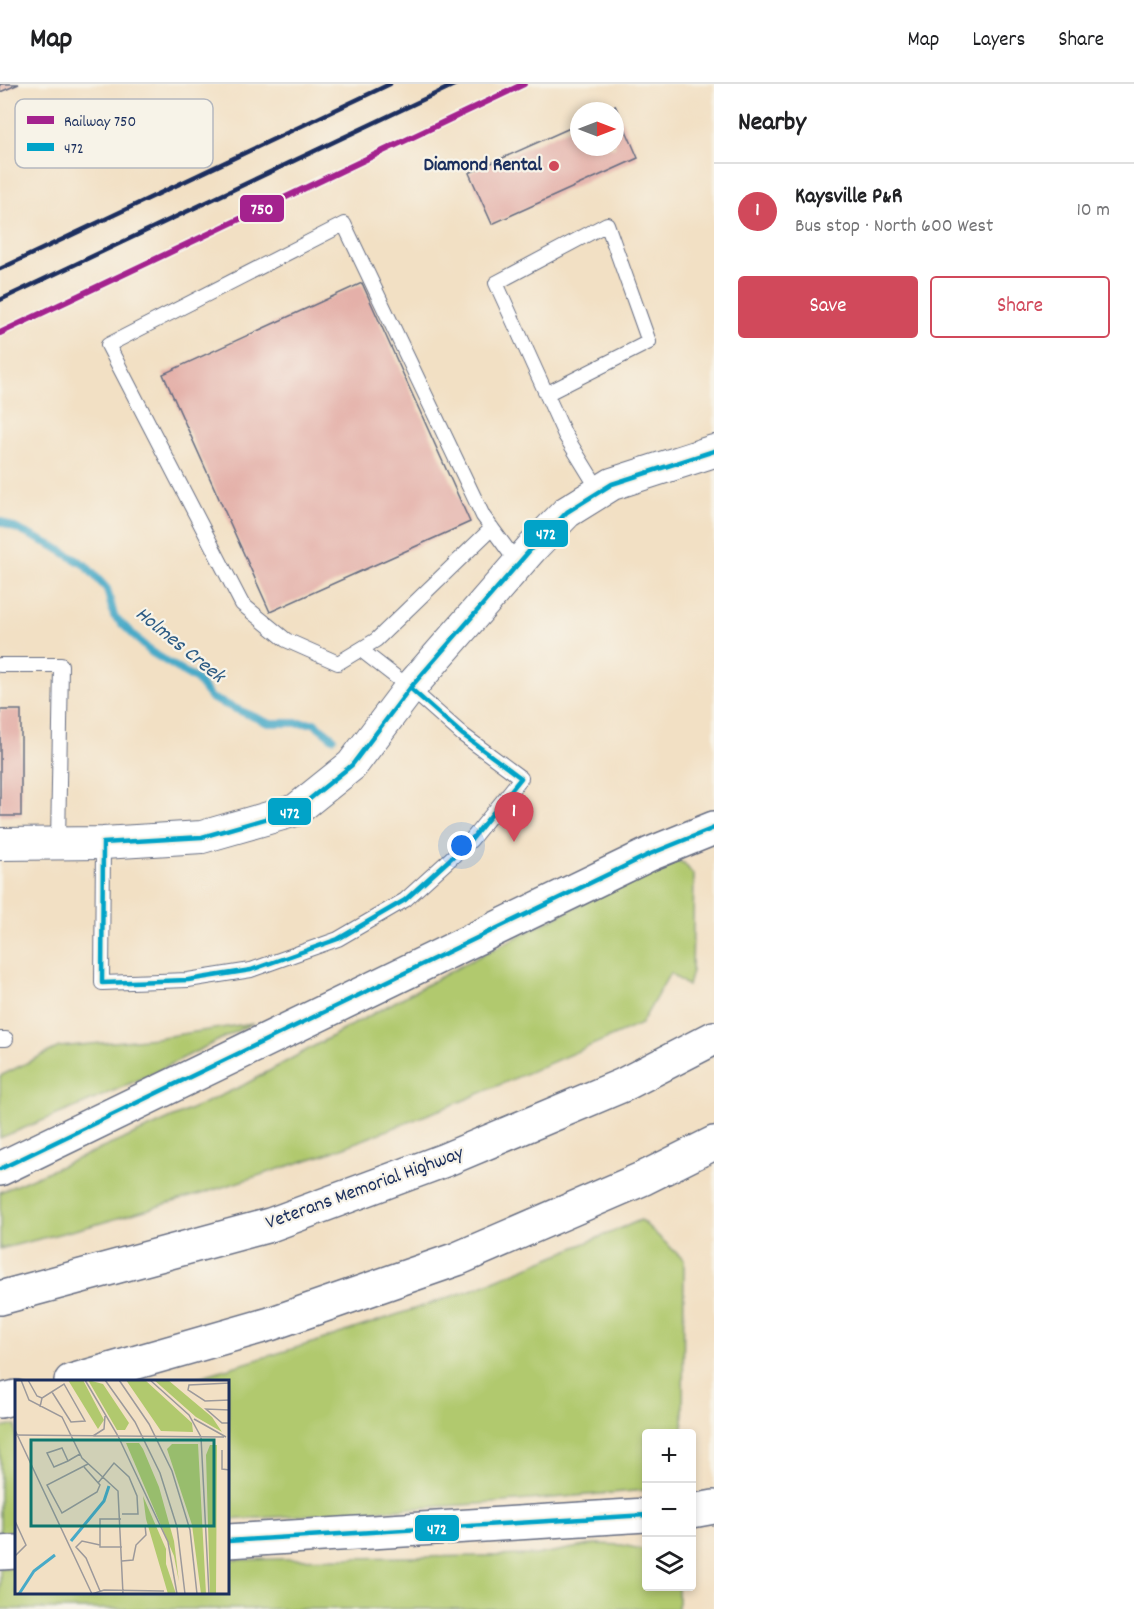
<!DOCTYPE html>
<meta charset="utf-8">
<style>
:root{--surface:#fff;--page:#f6f6f6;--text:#202124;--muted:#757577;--line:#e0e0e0;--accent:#d1495b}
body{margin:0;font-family:Dekko,sans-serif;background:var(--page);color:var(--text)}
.controls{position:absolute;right:18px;bottom:18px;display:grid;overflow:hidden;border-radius:6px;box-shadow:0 3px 9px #0003}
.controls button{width:54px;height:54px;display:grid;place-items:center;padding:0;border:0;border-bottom:2px solid var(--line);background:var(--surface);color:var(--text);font:30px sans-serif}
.compass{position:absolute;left:570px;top:18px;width:54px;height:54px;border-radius:50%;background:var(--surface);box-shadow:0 3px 9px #0003;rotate:90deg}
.you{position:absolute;left:462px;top:762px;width:21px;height:21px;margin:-15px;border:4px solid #fff;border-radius:50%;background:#1a73e8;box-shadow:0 0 0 9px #1a73e833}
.badge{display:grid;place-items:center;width:39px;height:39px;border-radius:50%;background:var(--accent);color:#fff;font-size:20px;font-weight:700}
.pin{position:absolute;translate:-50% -50px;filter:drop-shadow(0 2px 3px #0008)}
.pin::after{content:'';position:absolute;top:32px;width:21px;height:18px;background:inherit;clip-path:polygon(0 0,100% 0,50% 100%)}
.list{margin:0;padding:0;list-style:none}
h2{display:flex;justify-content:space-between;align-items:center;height:78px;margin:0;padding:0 24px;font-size:26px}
h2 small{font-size:20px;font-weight:400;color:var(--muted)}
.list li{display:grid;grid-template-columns:39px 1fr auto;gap:18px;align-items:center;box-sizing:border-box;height:96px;padding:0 24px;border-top:2px solid var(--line)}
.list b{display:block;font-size:22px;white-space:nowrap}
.list p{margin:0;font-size:20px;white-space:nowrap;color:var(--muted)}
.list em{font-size:20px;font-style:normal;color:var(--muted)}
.actions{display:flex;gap:12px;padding:18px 24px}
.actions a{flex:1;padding:14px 0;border:2px solid var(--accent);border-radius:6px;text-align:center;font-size:21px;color:var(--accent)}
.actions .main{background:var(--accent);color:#fff}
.icon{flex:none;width:33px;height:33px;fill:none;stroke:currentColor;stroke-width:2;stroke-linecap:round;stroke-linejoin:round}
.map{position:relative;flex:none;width:714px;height:1525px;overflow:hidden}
header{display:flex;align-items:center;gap:36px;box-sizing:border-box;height:84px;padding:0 30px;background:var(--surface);border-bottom:2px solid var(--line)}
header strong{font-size:28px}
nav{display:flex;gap:33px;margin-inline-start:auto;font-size:21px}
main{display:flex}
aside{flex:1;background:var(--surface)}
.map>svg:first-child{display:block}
.green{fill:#b1c96e;stroke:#667c66;stroke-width:1.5}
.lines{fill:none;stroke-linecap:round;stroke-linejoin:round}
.stream{stroke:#48aac8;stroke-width:8}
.building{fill:#e4b0a9}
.service-casing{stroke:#666d82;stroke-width:16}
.tertiary-casing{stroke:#666d82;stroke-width:34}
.motorway-casing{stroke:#666d82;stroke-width:36}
.service{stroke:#fff;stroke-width:14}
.tertiary{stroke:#fff;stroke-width:32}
.motorway{stroke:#fff;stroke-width:33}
.rail{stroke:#1b2f5e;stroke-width:4.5}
.bus-1-casing{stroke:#f7f3e8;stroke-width:9}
.bus-1{stroke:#01a3c8;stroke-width:4.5}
.rail-1-casing{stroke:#f7f3e8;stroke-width:10}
.rail-1{stroke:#a4228e;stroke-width:6}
.poi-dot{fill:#d1495b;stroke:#f7f3e8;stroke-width:2}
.labels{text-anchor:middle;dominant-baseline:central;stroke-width:4.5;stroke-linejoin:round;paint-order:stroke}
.poi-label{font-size:20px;font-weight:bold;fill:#1b2f5e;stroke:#f7f3e8;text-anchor:end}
.street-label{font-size:20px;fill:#1b2f5e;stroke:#f7f3e8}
.water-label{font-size:21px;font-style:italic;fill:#2b5a83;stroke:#f7f3e8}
.inset-river{fill:none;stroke:#48aac8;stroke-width:3}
.inset-road{fill:none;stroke:#9c999b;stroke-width:1.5}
.view{fill:#0f766e;fill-opacity:0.15;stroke:#0f766e;stroke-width:3}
.inset-edge{fill:none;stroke:#1b2f5e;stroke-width:3}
.key{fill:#f7f3e8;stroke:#b5b8bf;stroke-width:1.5}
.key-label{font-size:16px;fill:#1b2f5e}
.line-badge{stroke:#f7f3e8;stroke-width:2}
.badge-label{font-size:16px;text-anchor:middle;font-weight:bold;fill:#fff}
</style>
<header>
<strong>Map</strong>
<nav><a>Map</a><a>Layers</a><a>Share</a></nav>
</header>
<main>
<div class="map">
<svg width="714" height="1525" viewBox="0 0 714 1525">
<rect width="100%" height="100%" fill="#f7f3e8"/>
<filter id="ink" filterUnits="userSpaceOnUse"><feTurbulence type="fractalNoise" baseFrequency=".0167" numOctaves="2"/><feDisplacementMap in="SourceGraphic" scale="12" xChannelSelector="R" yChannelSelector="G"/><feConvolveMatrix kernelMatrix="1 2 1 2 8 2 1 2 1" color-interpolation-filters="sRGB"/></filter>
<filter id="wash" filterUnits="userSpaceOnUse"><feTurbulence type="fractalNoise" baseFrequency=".008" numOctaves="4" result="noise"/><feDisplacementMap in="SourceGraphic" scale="24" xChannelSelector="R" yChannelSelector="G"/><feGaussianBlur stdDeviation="1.35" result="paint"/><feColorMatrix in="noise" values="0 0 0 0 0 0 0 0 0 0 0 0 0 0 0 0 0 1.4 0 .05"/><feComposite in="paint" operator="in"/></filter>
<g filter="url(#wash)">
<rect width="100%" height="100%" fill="#f2e0c4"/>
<path class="green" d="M670 775 684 779 694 792 692 887 688 902 670 889 641 940 462 1017 329 1069 204 1109 94 1141 0 1165V1108L154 1042 242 1002 343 946 472 876Z
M253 939 147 992 86 1019 0 1054V992L59 963 156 954Z
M641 1136 684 1176 683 1349 646 1350V1406L493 1419 228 1436V1297H186L315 1258 474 1205Z
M16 1341V1447L0 1448V1344Z
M596 1460 622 1461 646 1466V1502L678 1503V1525H0V1484L16 1483V1508H228V1476L536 1471Z"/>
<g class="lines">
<path class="stream" d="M0 437 55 463 85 481 107 505 114 532 151 568 197 596 211 614 268 639H314L333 654"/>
</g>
<g id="blocks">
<path class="building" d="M0 0H19L0 8Z
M615 21 638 74 492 140 469 89 579 40V63H615V27H607L615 23Z
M362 199 470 438 270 528 163 290Z
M0 626H21V732H0Z"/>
</g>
</g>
<g filter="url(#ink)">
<use href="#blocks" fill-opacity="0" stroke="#666d82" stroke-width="1.5"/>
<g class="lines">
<g class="service-casing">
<path id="service" d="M546 310 649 258 607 140 496 199 565 351 600 408
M492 444 376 556 338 579 286 556 242 520 108 261 344 140 483 432 518 480
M0 581H61L58 759
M103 759 102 899 188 896 251 886 338 855 405 816 471 756 521 694 463 651 410 604 361 566
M0 955H6"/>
</g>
<g class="tertiary-casing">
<path id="tertiary" d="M0 760 103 759 202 753 296 726 352 681 410 604 531 465 567 428 612 400 714 367"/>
</g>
<g class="motorway-casing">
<path id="motorway" d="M0 1085 650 770 714 744
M0 1214 270 1141 445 1076 623 1001 714 954
M71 1297 270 1240 457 1175 644 1094 714 1059
M0 1317 16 1313
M692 1427 714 1423
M228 1457 646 1431
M0 1469 16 1468"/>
</g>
<use href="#service" class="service"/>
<use href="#tertiary" class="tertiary"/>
<use href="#motorway" class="motorway"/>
<path class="rail" d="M0 185 390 0
M0 216 456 0"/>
<g class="bus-1-casing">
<path id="bus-1" d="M410 604 463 651 521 694
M103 759 202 753 296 726 352 681 410 604 531 465 567 428 612 400 714 367
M103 759 102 899 188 896 251 886 338 855 405 816 471 756 521 694
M0 1085 650 770 714 744
M228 1457 646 1431"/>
</g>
<use href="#bus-1" class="bus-1"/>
<g class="rail-1-casing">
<path id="rail-1" d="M0 249 524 0"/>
</g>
<use href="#rail-1" class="rail-1"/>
</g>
</g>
<circle class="poi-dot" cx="554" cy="82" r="6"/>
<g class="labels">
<g class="poi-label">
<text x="542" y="82">Diamond Rental</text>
</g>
<g class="street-label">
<text transform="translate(365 1105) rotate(-20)">Veterans Memorial Highway</text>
</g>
<g class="water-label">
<text transform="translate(179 562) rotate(39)">Holmes Creek</text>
</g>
</g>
<g transform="translate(15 1296)">
<rect width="214" height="214" fill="#f2e0c4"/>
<path d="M53 0H68L89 40 83 49ZM73 0 88 4 114 43 110 50H102ZM111 0H130L177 43 178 52 146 51ZM139 0H153L197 37 207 52 181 37ZM111 63H124L128 69 144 107 159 161 164 202 159 176ZM157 64H183L191 214H186L177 145 152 69ZM195 65H202L201 214H195L191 75ZM128 116 151 169V184L161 214H153L131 139Z" fill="#b1c96e"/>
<path class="inset-river" d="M56 161 89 121 94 106M4 214 19 191 40 175"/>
<path class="inset-road" d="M6 0 14 20 47 37 67 78 103 111 108 214M13 0 22 16 27 18M70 0 103 56 153 162 162 214M90 0 120 42 145 93 162 147 170 214M104 0 134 44 157 91 175 150 182 214M135 0 174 35 186 57 194 214M215 3 174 5 173 10 190 21 215 20M25 27 27 18 49 4 70 41 56 42 37 12M215 30 191 29 207 43H215M179 39 211 57M0 50 77 214M0 55 209 57M78 56 89 49 90 36M207 70V89L215 90M53 81 47 68 32 73 39 87 53 81 58 78 65 74M69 87 85 105 82 112 47 133 32 105 73 84M83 103 99 83 114 97 122 116 123 134H107M106 139H85V167H107M0 141 11 165 0 176M85 165 67 161 61 167 71 178 85 211M107 181 118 180 121 165 131 155 130 145M77 214 89 210 149 211"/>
<path class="view" d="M16 60H199V146H16Z"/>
<rect width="214" height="214" class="inset-edge"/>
</g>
<rect x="15" y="15" width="198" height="69" rx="9" class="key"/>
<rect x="27" y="32" width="27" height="8" fill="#a4228e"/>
<rect x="27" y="59" width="27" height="8" fill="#01a3c8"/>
<g class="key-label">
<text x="64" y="42">Railway 750</text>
<text x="64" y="69">472</text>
</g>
<g class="line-badge">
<rect x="239" y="110" width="46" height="29" rx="6" fill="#a4228e"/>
<rect x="523" y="435" width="46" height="29" rx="6" fill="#01a3c8"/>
<rect x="267" y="713" width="45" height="29" rx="6" fill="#01a3c8"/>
<rect x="414" y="1430" width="46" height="28" rx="6" fill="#01a3c8"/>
</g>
<g class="badge-label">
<text x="262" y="130">750</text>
<text x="546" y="455">472</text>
<text x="290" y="734">472</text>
<text x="437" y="1450">472</text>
</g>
</svg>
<div class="controls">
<button>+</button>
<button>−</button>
<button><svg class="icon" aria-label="layers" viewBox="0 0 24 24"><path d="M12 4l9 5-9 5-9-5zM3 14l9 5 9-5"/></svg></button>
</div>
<svg class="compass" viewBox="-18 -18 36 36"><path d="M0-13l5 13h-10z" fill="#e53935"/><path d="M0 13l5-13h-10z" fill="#757577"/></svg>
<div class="you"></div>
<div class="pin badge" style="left:514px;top:758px">1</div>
</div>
<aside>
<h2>Nearby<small></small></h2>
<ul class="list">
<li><span class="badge">1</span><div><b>Kaysville P&amp;R</b><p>Bus stop · North 600 West</p></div><em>10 m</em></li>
</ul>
<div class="actions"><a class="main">Save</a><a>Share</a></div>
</aside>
</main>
